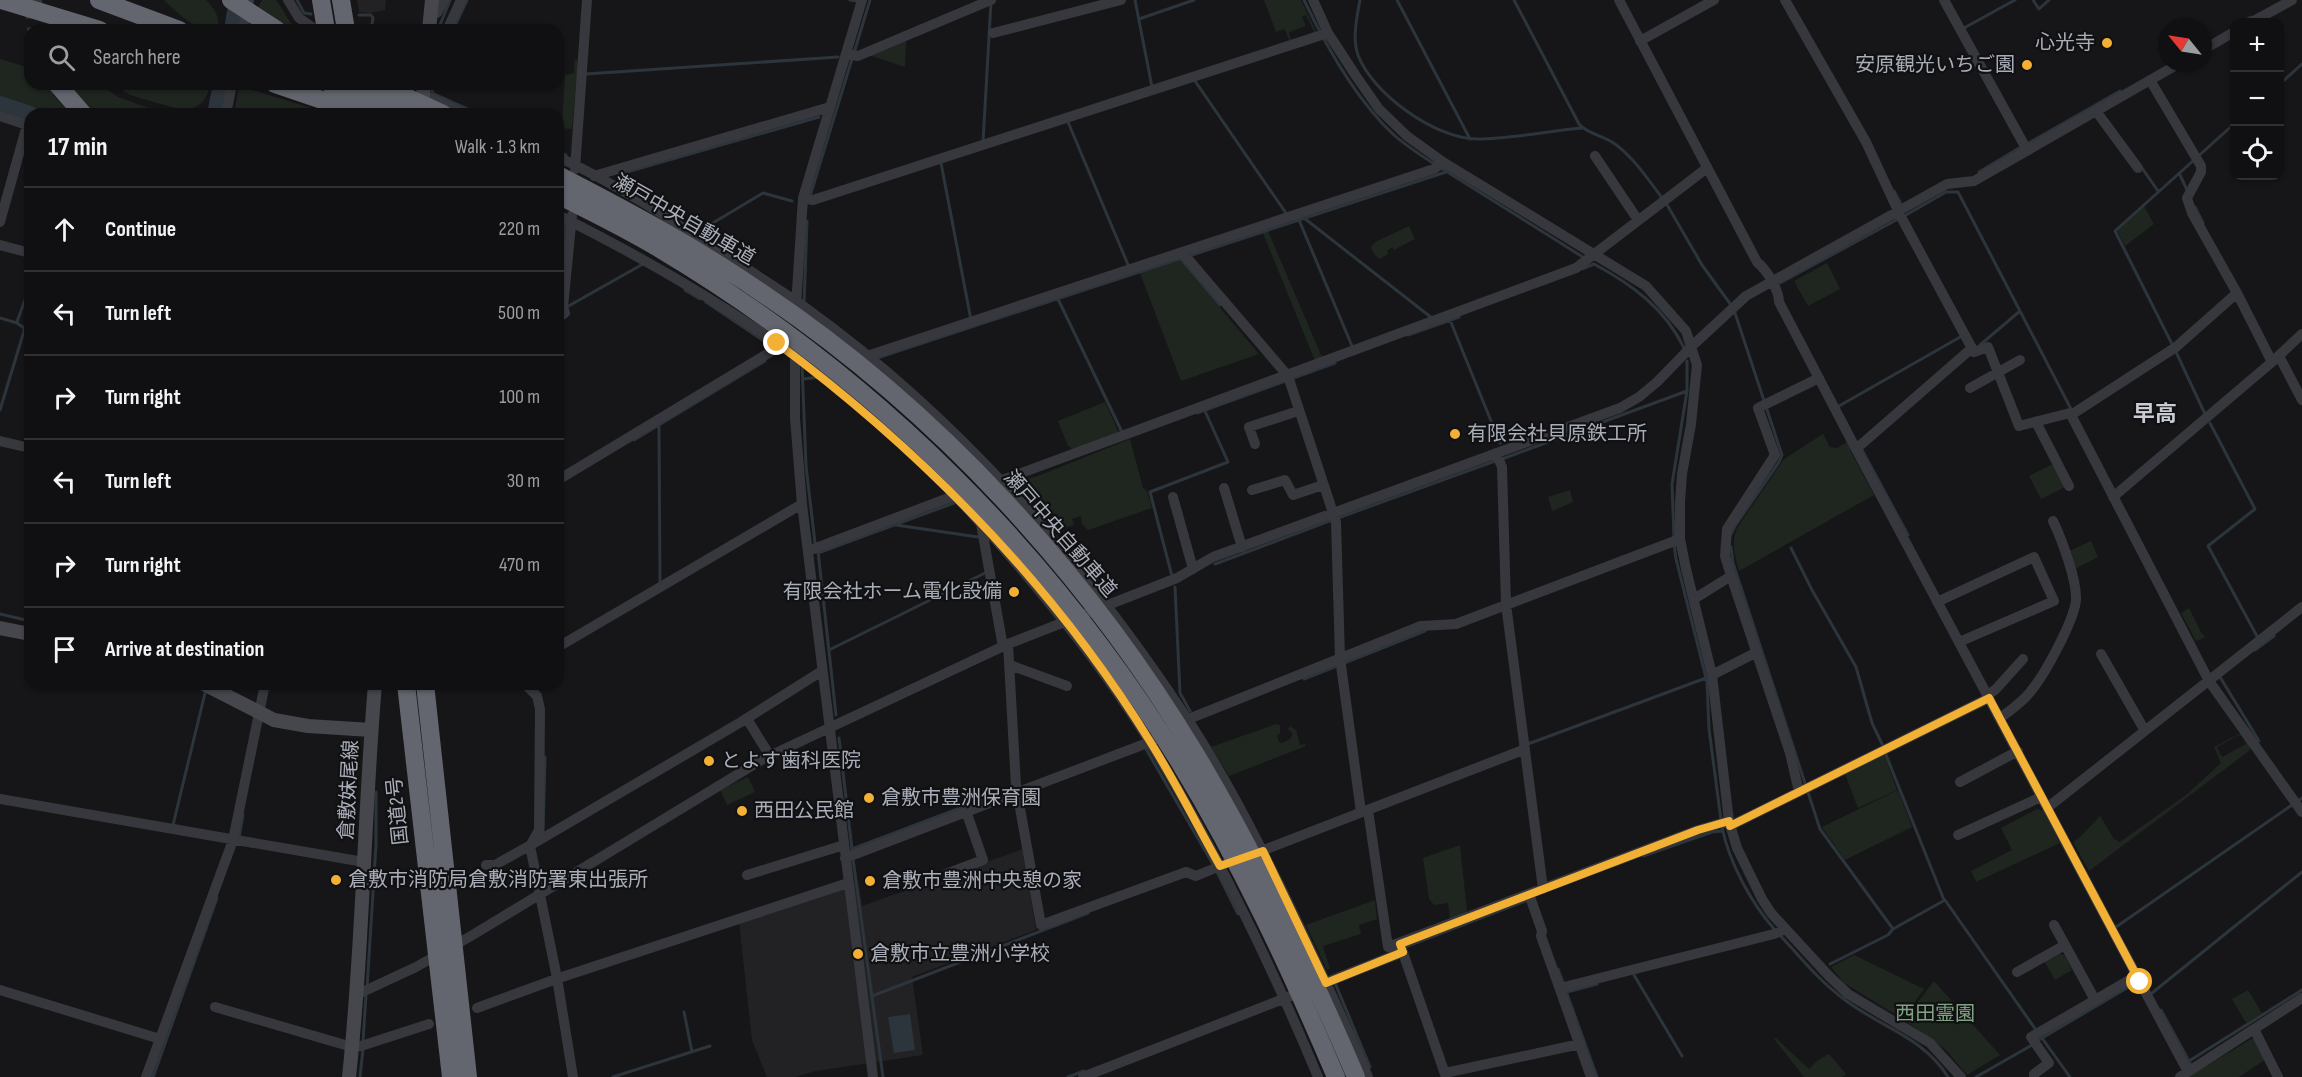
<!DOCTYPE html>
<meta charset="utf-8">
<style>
:root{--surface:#101012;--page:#1e1e20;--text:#f1f3f6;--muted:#9c9d9f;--line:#303032}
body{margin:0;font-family:"Sofia Sans Condensed","Noto Sans JP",sans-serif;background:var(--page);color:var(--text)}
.controls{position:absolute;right:18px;top:18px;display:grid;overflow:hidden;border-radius:12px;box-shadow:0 2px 4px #0004}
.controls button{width:54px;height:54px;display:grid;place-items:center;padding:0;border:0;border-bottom:2px solid var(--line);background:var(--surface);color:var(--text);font:30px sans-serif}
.compass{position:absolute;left:2158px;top:18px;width:54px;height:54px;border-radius:50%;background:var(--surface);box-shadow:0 2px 4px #0004;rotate:300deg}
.stop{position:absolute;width:18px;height:18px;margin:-14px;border:4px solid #f2b134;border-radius:50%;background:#fff}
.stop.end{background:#f2b134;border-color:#fff;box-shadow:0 2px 6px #0008}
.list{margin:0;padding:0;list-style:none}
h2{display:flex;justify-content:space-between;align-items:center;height:78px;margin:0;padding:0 24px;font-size:26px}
h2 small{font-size:20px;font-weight:400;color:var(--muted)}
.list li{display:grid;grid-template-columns:39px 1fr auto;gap:18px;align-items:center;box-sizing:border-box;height:84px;padding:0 24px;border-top:2px solid var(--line)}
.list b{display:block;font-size:22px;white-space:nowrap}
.list em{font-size:20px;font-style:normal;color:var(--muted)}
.icon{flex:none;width:33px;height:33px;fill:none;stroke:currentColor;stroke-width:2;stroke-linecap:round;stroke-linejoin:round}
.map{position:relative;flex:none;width:2302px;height:1077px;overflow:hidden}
.search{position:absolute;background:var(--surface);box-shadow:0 2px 4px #0004;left:24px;top:24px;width:540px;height:66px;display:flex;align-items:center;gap:15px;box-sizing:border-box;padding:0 21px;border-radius:18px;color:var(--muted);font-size:22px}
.panel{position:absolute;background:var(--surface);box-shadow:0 2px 4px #0004;left:24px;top:108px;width:540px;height:582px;border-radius:18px}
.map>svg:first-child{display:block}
.built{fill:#222225}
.green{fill:#1e261f;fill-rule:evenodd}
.water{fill:#2c353c}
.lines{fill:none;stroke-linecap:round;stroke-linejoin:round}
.stream{stroke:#2c353c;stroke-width:3}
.river{stroke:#2c353c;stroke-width:18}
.highway-tunnel{stroke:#333438;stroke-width:18;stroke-dasharray:18 9;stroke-linecap:butt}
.street{stroke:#37383d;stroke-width:10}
.secondary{stroke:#45474d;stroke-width:14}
.highway{stroke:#63666e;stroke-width:18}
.highway-bridge{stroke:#63666e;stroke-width:18}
.route{stroke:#f2b134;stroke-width:8}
.poi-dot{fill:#f2b134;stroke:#111113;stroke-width:2}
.labels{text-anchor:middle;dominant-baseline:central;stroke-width:4.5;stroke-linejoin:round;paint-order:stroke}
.poi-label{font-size:20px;fill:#a8adb8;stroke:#111113;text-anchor:start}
.street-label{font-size:20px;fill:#a8adb8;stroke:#111113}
.park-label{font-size:20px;fill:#7fa381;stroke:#111113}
.quarter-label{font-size:22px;font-weight:bold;fill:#c9ccd4;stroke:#111113}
</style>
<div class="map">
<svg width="2302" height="1077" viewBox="0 0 2302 1077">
<rect width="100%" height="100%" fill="#161618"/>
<path class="built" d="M357 0H386L385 10 371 13 359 12Z
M1023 849 1036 930 912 977 923 1055 816 1071 795 1077H767L752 1040 739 922 858 881 862 906Z"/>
<path class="green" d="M164 0H206C215 9 220 17 218 30 193 30 181 16 164 0Z
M262 0H276C284 10 288 22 298 30H286L256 11Z
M1264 0H1301L1317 33 1290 42 1285 30 1283 29 1276 32ZM1306 15 1314 32 1291 40 1289 32 1306 26 1302 17Z
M906 41 905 67 869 55Z
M0 59 30 68V84H48L54 96 71 114H44L0 101Z
M575 59 578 62 572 129 562 128 565 75 574 73Z
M63 84H100L118 97 165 114H94Z
M112 84H211C206 100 200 109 182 110L130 95Z
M239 86 311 108V114H234Z
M2144 206 2154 224 2125 246 2118 232V228Z
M1409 226 1415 239 1394 250 1392 247 1387 251 1388 254 1379 259 1374 254 1371 247 1377 241Z
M1268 231 1321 355 1325 358 1315 361 1263 233Z
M1180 260 1259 354 1181 381 1140 273Z
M1827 263 1840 289 1808 306 1794 281Z
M1105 402 1119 433 1073 450 1068 446 1058 421Z
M1823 434 1830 447 1837 448 1849 441 1851 452 1874 495 1739 571C1735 558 1731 542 1737 528L1784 459Z
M1130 439 1143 488 1147 491 1152 508 1088 530 1082 524 1081 516 1072 519 1074 525 1055 531 1011 483 1038 476Z
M2055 463 2067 486 2041 499 2029 476Z
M1570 490 1573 502 1552 511 1548 497Z
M2091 541 2098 557 2073 570 2067 552Z
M2189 608 2202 634 2206 637 2196 641 2181 613Z
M1276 724 1280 725V733L1277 736 1279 742 1282 743 1290 739 1293 734 1288 729 1290 726 1296 730 1300 745 1305 744 1306 746 1229 776 1211 747Z
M2239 734H2243L2251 748 2249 751 2089 871 2073 842 2081 836 2100 816 2114 839 2120 842 2186 795 2221 763 2214 747ZM2239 735 2242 736 2246 744 2222 757 2217 747Z
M1884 754 1897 790 1858 808 1845 774Z
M748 777 755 792 727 805 720 790Z
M1898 790 1912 827 1845 860 1822 827Z
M2037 809 2043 811 2060 843 1976 882 1971 871 2012 850 2001 828Z
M1460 845 1467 911 1465 914 1450 919 1448 903 1434 905 1429 899 1423 858Z
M1375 900 1377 919 1359 925 1361 934 1323 946 1330 969 1327 970 1306 925Z
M2059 953 2065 956 2072 970 2055 980 2044 961Z
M1854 955 1924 989 1903 1019 1844 983 1831 967Z
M1934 981 2000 1055 1967 1075 1946 1050 1904 1020Z
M2248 990 2262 1013 2246 1023 2232 999Z
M2255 1037 2266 1059 2239 1077H2191L2192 1074Z
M1776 1038 1809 1069 1818 1060 1829 1054 1846 1074 1842 1077H1804L1774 1039Z"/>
<path class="water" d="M910 1014 915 1050 894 1053 888 1017Z"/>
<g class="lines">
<path class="stream" d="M297 0 304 13 311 14
M850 0 856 1
M1135 0 1152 87
M1304 0C1326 46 1356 100 1394 135 1406 146 1422 156 1436 165
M1360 0C1357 16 1352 39 1358 55 1372 93 1435 139 1477 139 1511 139 1547 131 1582 128
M1397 0 1470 139
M1514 0 1579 124C1587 134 1605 136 1615 144 1634 158 1648 179 1662 198
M2033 0 2039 9 2049 0
M359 15H371L373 18 371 30
M1139 19 1194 0
M2242 22 2251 17
M1964 28 2015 0
M438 30 450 0
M453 30 467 0
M854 53 870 0
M586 74 838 57
M1195 81 1288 216
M2280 84 2302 64
M432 93 479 114
M432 94 433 84
M323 112V114
M1068 122 1129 267
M983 142 991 2
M2027 144 2120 91
M558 151 566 155
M941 163 971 320
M1441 168 1586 259
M2142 168 2158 191
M1979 172 2021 147
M2179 173 2187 190
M620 174 819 117
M1894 191 1901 204
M810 196 852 59
M1666 203 1702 265 1731 305
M2195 207 2203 223
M1904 216 1946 192H1958L2071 409
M1304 218 1432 318
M1299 220 1352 346
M701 230 763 193 792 201
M1192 255 1446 172
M1181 259 1220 305
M1594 264C1631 284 1665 308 1684 348
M1582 269 1594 264
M1780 283 1898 219
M685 290 700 299
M558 296 565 223
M1058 299 1122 432
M706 302 767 343
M804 304 807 221
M565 308 643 264
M0 318 17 323
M1450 320 1500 443
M1408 335 1459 317
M1980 345 2020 311
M2173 346 2115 231 2234 124
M2176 352 2205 414
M877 358 1182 258
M802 364 806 466 815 543
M803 379 820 377
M1839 406 1962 336
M0 410 24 331V328L17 323 18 319 30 286
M1197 413 1335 363
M2210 423 2255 509 2208 546 2258 638
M659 426 660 582
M634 440 765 361
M1862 450 1908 535
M1502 459 1687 391
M1338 518 1495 461
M896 525 978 537
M1731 534 1735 526 1779 462 1782 455 1735 313
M1674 537 1672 484 1687 391V361
M1674 544 1676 559 1707 682 1709 729 1721 820
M1731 547 1733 563 1820 829 1893 929 1945 900 2036 1030
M1791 548 1812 590 1856 667 1872 723 1882 744
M818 551 836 715
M818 553 954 503
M1215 564 1332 520
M1172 576 1150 492 1228 462 1205 411
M1175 587 1180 693 1190 711
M0 614 30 621
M829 650 985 573
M2255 650 2274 636
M2220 677 2259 741
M1304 679 1425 631
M839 738 852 849
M1528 744 1706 678
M1146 749 1214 866
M1886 755 1944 900
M173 825 206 689
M1722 827C1729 862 1751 903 1775 930
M543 834 545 757
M239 838 243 815
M852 849 1013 788
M1643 856 1712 832 1722 831
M853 859 883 1077
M1217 872 1238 914
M2116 927 2302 798
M1779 934C1800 957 1820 982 1845 1000 1882 1028 1923 1037 1948 1077
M1405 947 1525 901
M1830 964 1888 935 1893 929
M1558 969 1564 985
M1634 975 1682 1056
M1335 983 1370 1067 1368 1068
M367 988 376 845V792
M1566 991 1597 1077
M1567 992 1597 984
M2152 993 2302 872
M872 996 1088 913
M2161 1010 2190 1063
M684 1012 692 1052
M2042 1038 2070 1077
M2037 1041 2137 982
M363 1042 366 995
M2189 1061 2302 990
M153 1077 217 898
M360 1077 363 1049
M613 1077 710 1046
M1068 1077 1084 1071
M1976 1077 2032 1045"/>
<path class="river" d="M233 30 238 0
M0 105 30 115
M216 114 222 84"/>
<path class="highway-tunnel" d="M33 0 36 30"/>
<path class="street" d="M288 0 299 18 312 27
M1313 0 1328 33 1356 76 1379 109 1407 136 1443 162 1646 286 1686 331 1697 365 1691 424 1682 474 1680 502V539L1686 569 1712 675 1729 821 1737 848 1762 899 1771 913 1829 976 1848 994 1930 1043 1961 1077
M1619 0 1757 262C1767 270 1779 290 1779 302L1857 451 2188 1072
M1785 0 1866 142 1900 215 1974 352 1988 347 2019 426 2070 413 2071 415 2176 347 2237 293
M1944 0 2027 150
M430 16 437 13 444 0
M2252 22 2292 0
M243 30 249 0
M447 30 461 0
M993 33 1121 0
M1640 41 1714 0
M2203 50 2234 32
M846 54 858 56 991 0
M2150 80 2201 166V172L2187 198 2192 213 2237 293 2272 362
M423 95 465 114
M2096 111 2138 168
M226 114 232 84
M0 116 30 126
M1595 156 1638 220
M558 157C619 185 675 222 732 259 756 275 782 291 806 308 957 417 1083 561 1186 717 1222 771 1252 830 1281 888 1311 950 1341 1013 1368 1077
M575 169 587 0
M594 176 830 107
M803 198 813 200 1328 33
M558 215C652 262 742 314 825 378 911 445 987 525 1054 609 1089 652 1122 697 1151 744 1216 850 1270 962 1318 1077
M0 222 27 125
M0 245 30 253
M1182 252 1288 376 1336 522 1340 658 1361 812
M796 306 803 198 862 0
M558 318 565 313 563 307 572 215
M795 351V418L802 504 873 1077
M867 356 1434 169 1443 162
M2279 356 2302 400
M1970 388 2020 360
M2071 415 2209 681 2302 812
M2036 422 2069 486
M0 441 30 448
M1255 444 1249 427 1298 411
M1856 449 1972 348
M1496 453 1502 467 1506 604 1543 889
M558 480 772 351 777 343
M997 482 1576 268 1707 168
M1224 488 1242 547
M1252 490 1285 480 1293 495 1323 485
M1173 497 1193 569
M2113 497 2272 362 2302 334
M981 524 1003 647
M808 551 959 494
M1731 576 1790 753 1799 792
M1694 599 1731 576 1725 556 1727 529 1775 455 1758 408 1819 378
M1937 602 2034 557 2054 601 1959 642
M1008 644 1016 786 1041 925 1186 872 1196 876 1225 864
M558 647 802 504
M2101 654 2145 731
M1010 665 1067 686
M1712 675 1757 652
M525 684 537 696 540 709 539 830 530 846 557 978 573 1077
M1988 695 1996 689 2023 659
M2000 718C2011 710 2023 702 2031 691 2045 674 2074 621 2076 600 2077 580 2062 540 2053 521
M747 719 770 756
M1181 722 1421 626 1456 624 1680 539
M1960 782 2018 751
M0 799 364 862
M2047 808 2302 607
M1368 810 1388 947 1698 830 1729 821
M1730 826 1989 698
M1958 835 2041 797
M1256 853 1523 750
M845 858 1150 742 1156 739
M486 865H495L543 838 741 722 822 671
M946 874 983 860 966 811
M747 875 844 845
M1529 894 1542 931 1541 936 1591 1077
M2054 925 2065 945
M1401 947 1446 1077
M2017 972 2065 945 2095 1000 2136 976
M1322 984 1403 952
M1560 988 1774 934 1785 929
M0 990 160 1039
M358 994 416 967 471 936 763 759 1008 644 1177 578 1213 557 1620 408 1639 397 1657 382 1692 346 1746 296 1947 184 1974 181 2180 63
M215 1007 352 1047 361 1046 429 1024
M477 1008 559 978 848 883
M2254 1029 2278 1077
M1445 1073 1580 1044
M146 1077 233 840 265 684
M1083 1077 1291 996
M2034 1077V1074L2049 1063 2031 1037 2095 1000
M2180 1077 2302 998"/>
<path class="secondary" d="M429 30 432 0
M421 114 424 84
M0 628 30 634
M204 684 274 720 308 726 371 730
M349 1077C363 946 364 815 375 684"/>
<path class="highway" d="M1 0 100 30
M99 0 179 30
M321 0 326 30
M341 0 346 30
M57 84 83 114
M406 684 451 1077
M425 684 468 1077"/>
<path class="highway-bridge" d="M231 0 277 30
M275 84 363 114
M330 84 412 114
M378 84 443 114
M558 175C628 211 697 248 762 293 938 411 1087 574 1196 755 1258 858 1309 967 1356 1077
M558 195C592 212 627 229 660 249 873 376 1050 551 1180 763 1241 863 1290 969 1336 1077"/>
</g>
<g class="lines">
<path class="route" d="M777 343C924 453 1055 587 1151 743 1176 783 1197 825 1220 866L1263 851 1326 983 1403 952 1400 944 1698 830 1729 821 1730 826 1989 698 2140 982"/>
</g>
<g class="poi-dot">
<circle cx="2107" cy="43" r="6"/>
<circle cx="2027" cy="65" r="6"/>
<circle cx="1455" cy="434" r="6"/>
<circle cx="1014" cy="592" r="6"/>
<circle cx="709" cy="761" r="6"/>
<circle cx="869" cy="798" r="6"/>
<circle cx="742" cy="811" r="6"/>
<circle cx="336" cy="880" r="6"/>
<circle cx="870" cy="881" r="6"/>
<circle cx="858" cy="954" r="6"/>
</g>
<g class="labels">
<g class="poi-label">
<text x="2095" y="43" text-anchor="end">心光寺</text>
<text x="2015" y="65" text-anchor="end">安原観光いちご園</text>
<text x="1467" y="434">有限会社貝原鉄工所</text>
<text x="1002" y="592" text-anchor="end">有限会社ホーム電化設備</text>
<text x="721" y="761">とよす歯科医院</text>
<text x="881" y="798">倉敷市豊洲保育園</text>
<text x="754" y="811">西田公民館</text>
<text x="348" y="880">倉敷市消防局倉敷消防署東出張所</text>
<text x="882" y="881">倉敷市豊洲中央憩の家</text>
<text x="870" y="954">倉敷市立豊洲小学校</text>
</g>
<g class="street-label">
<text transform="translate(684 220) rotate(30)">瀬戸中央自動車道</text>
<text transform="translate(1060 534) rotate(49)">瀬戸中央自動車道</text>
<text transform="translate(349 790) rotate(-87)">倉敷妹尾線</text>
<text transform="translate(398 811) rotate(-96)">国道2号</text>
</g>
<g class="park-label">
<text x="1935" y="1014">西田霊園</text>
</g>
<g class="quarter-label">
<text x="2155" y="414">早高</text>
</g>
</g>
</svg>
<div class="controls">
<button>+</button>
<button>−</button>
<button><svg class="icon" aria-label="locate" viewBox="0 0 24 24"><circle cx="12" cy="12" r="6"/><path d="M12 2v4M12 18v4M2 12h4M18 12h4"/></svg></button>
</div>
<svg class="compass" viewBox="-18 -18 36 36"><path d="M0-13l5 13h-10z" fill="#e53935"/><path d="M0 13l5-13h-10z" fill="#9c9d9f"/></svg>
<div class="stop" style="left:2140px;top:982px"></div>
<div class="stop end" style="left:777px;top:343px"></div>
<div class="search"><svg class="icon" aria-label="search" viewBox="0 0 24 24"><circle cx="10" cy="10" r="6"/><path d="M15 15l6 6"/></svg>Search here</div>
<section class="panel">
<h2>17 min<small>Walk · 1.3 km</small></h2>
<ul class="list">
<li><svg class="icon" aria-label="ahead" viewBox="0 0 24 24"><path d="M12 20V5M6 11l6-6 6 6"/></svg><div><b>Continue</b></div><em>220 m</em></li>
<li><svg class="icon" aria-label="left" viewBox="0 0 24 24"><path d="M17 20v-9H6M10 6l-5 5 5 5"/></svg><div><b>Turn left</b></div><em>500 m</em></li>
<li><svg class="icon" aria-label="right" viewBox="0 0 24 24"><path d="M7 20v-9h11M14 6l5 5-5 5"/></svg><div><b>Turn right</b></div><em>100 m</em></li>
<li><svg class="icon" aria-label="left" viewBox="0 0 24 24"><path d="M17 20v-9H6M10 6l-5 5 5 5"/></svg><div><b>Turn left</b></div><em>30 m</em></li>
<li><svg class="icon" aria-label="right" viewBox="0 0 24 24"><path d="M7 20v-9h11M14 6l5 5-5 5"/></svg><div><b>Turn right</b></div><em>470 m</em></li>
<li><svg class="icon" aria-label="arrive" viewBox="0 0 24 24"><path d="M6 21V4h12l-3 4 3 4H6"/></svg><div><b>Arrive at destination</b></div></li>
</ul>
</section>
</div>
